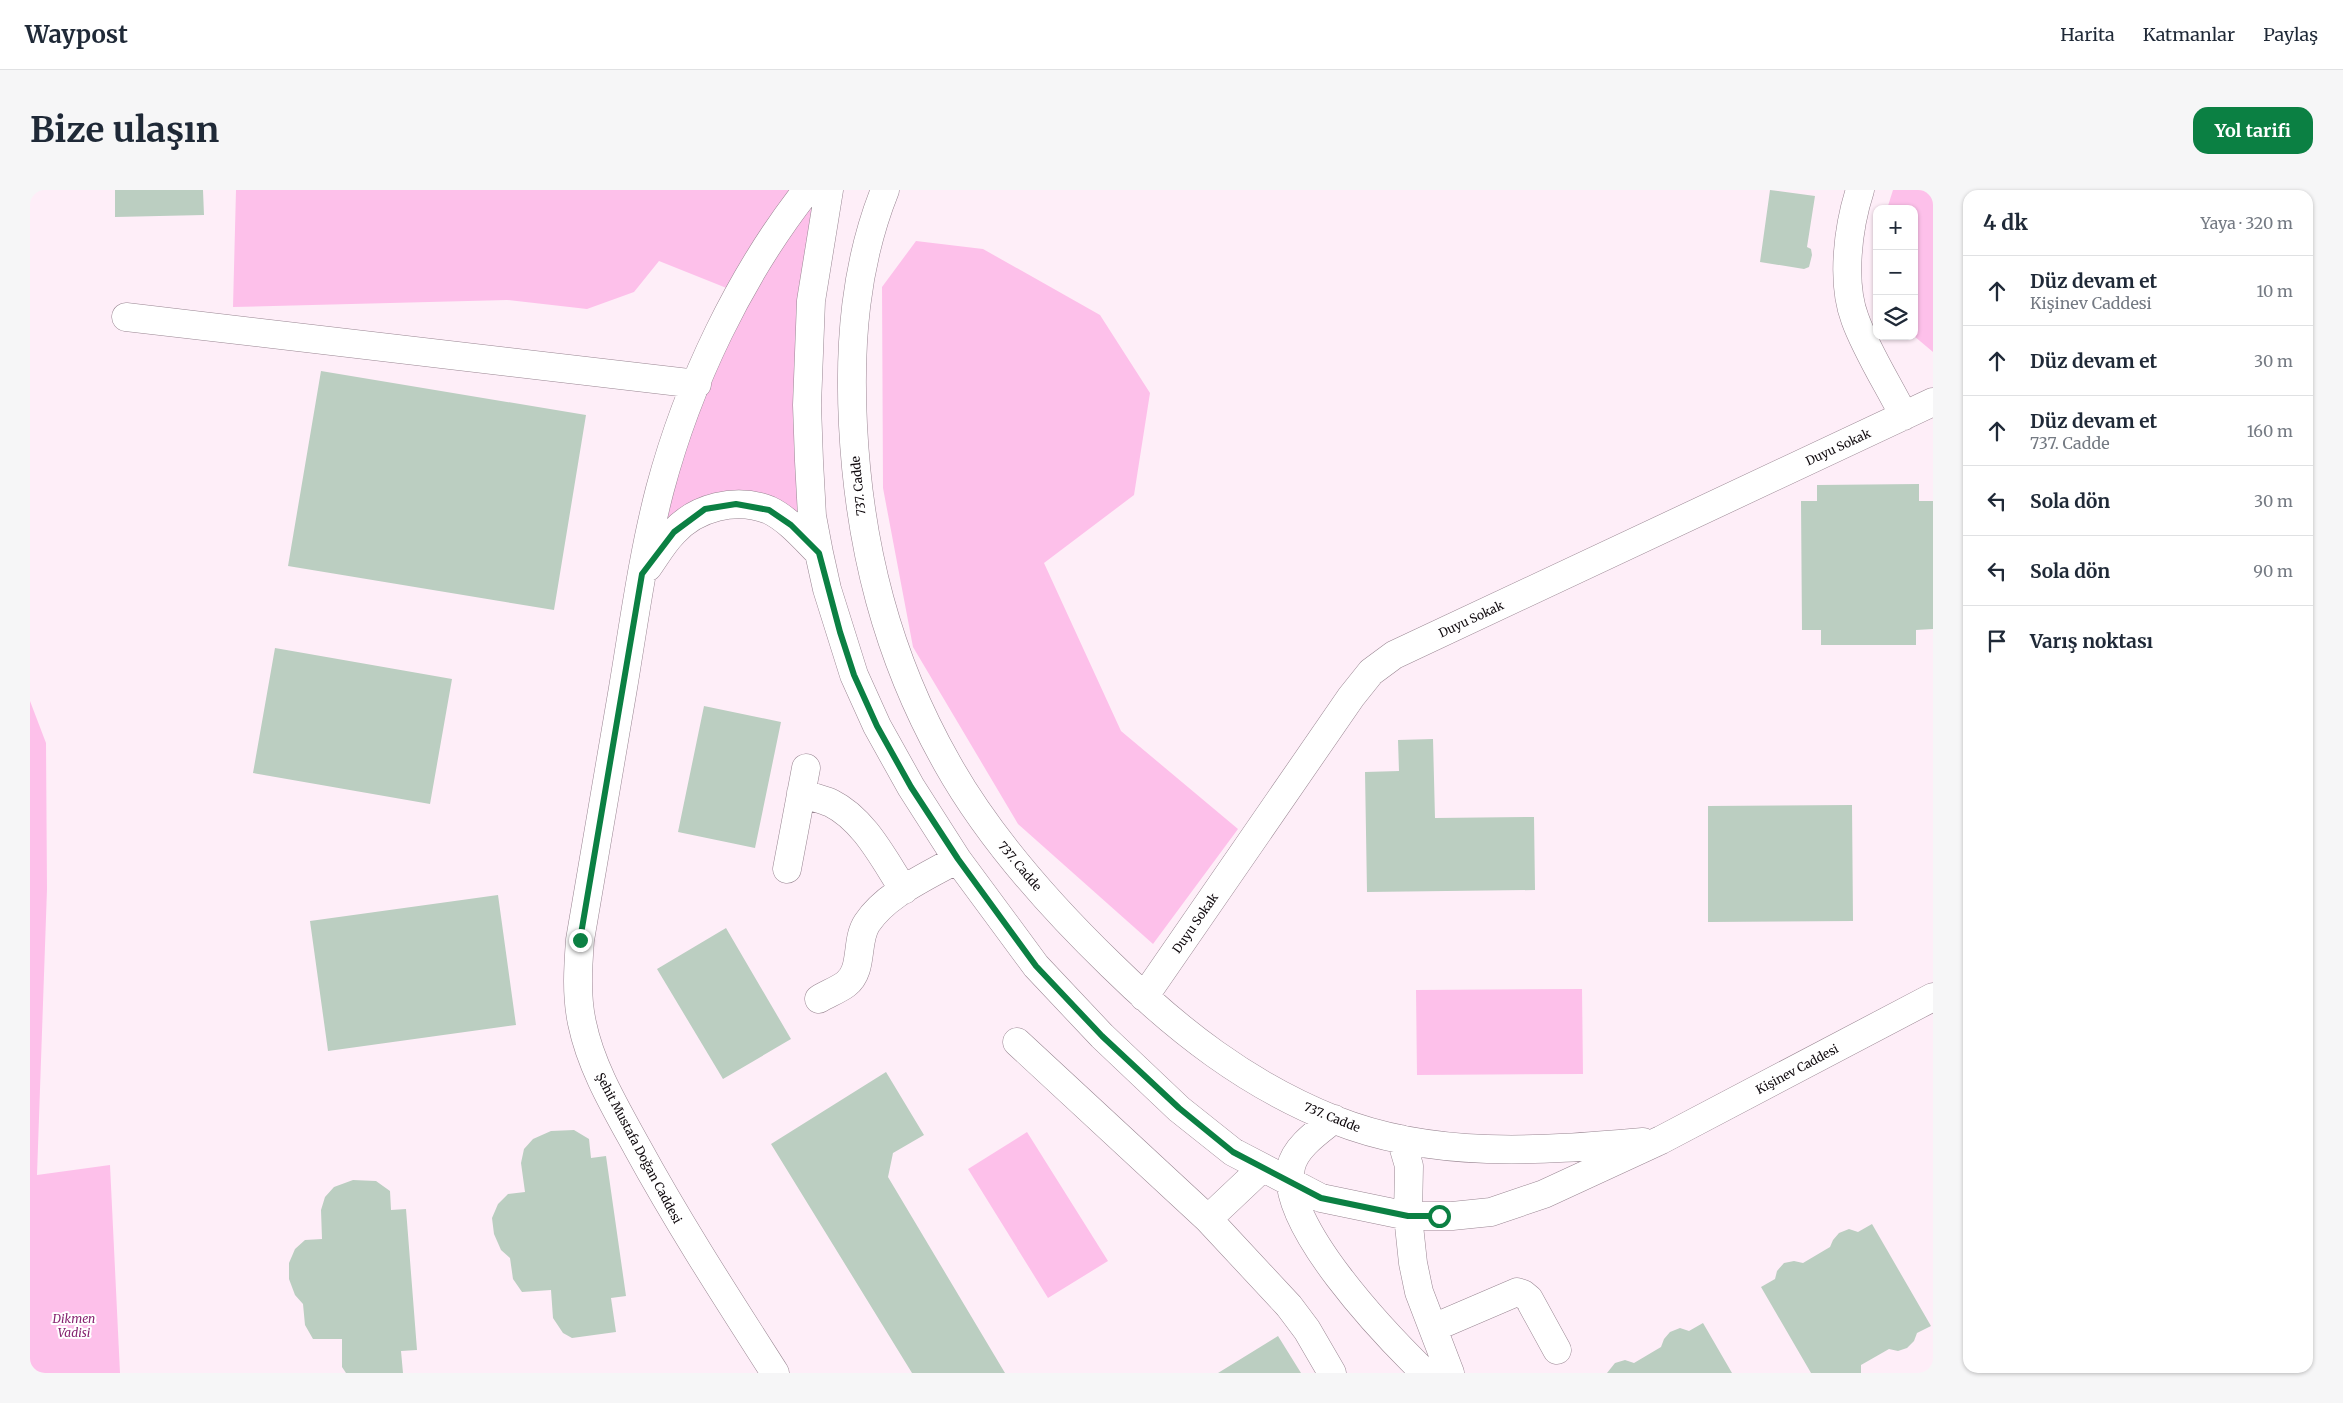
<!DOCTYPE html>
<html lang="tr">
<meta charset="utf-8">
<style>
:root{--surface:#fff;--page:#f6f6f7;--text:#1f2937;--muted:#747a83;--line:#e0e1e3;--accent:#0b8043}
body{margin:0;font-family:Merriweather,serif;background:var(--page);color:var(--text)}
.controls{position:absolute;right:15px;top:15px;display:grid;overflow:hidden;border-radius:10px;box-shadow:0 1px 4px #0004}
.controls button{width:45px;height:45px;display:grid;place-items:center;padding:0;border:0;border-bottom:1px solid var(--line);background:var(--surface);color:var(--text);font:25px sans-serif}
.stop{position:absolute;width:15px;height:15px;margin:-11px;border:4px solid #0b8043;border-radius:50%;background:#fff}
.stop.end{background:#0b8043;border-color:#fff;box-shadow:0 1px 5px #0008}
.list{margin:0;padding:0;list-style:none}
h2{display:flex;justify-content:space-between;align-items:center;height:65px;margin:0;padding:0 20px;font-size:21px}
h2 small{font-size:16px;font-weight:400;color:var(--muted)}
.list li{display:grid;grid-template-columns:32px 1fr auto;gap:15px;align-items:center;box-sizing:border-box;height:70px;padding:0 20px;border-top:1px solid var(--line)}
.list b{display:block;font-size:19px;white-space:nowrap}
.list p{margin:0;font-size:16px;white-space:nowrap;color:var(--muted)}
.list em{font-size:16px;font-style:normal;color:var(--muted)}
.icon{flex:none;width:28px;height:28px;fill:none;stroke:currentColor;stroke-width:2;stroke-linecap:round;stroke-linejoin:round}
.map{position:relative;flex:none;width:1903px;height:1183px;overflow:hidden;border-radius:15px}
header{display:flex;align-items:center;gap:30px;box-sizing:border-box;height:70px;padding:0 25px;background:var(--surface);border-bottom:1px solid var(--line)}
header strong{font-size:24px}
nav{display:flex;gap:28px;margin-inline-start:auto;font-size:18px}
.intro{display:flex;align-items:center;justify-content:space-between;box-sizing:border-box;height:120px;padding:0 30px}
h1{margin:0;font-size:35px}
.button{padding:12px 22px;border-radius:15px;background:var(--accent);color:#fff;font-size:18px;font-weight:700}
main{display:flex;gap:30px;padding:0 30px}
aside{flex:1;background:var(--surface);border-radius:15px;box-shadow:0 1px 4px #0004}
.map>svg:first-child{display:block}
.green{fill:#fdc0ea}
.building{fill:#bbcec1}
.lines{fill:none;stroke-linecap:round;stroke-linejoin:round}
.minor-casing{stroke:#998692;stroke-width:29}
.minor{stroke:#fff;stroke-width:28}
.route{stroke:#0b8043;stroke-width:6}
.labels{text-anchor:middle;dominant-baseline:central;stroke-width:4;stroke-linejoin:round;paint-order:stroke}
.street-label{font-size:12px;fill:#0f090d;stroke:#fff}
.park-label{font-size:12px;font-style:italic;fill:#862370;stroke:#fff}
</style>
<header>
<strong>Waypost</strong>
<nav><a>Harita</a><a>Katmanlar</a><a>Paylaş</a></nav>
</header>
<div class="intro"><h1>Bize ulaşın</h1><a class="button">Yol tarifi</a></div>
<main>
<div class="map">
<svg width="1903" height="1183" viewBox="0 0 1903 1183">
<rect width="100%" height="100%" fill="#feeef8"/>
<path class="green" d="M206 0H799L782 326 761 335 675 319 612 384 709 103 629 71 604 102 557 119 477 110 203 117Z
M1863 0H1903V162L1884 146V19H1857Z
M886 51 953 59 1070 125 1120 203 1104 305 1014 373 1091 541 1208 639 1123 754 988 634 883 457 853 298 852 97Z
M0 511 16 553 17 699 7 985 80 975 90 1183H0Z
M1552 799 1553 884 1387 885 1386 800Z
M997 942 1078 1071 1018 1108 938 979Z"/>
<path class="building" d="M85 0H173L174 25 85 27Z
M1740 0 1785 6 1777 57 1781 59 1782 65 1779 77 1774 79 1730 72Z
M291 181 556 225 524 420 258 376Z
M1889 294V311H1903V439L1886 440V455H1791V440H1772L1771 311H1787V295Z
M245 458 422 489 400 614 223 583Z
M674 516 751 532 725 658 648 642Z
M1403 549 1405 628 1504 627 1505 700 1337 702 1335 582 1369 581 1368 550Z
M1822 615 1823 731 1678 732V616Z
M468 705 486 835 298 861 280 731Z
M696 738 761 849 693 889 627 779Z
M856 882 894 945 863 963 858 987 975 1183H882L741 954Z
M544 940 559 949 561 968 576 966 596 1106 581 1108 586 1142 542 1148 533 1143 523 1128 521 1100 492 1102 483 1089 480 1068 471 1060 464 1044 462 1028 468 1014 478 1004 495 1002 491 973 494 959 503 949 521 941Z
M323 990 346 991 360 1001 361 1020 376 1019 387 1160 371 1161 373 1183H316L312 1177V1149H283L275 1135 273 1114 265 1105 259 1089V1073L265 1059 275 1050 292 1049 291 1020 295 1007 304 997Z
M1842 1034 1901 1136 1887 1143 1884 1151 1877 1158 1868 1161 1859 1159 1831 1175V1183H1781L1731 1097 1745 1089 1747 1081 1754 1073 1764 1071 1773 1073 1800 1057 1803 1050 1809 1043 1819 1039 1828 1042Z
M1673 1133 1702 1183H1577L1585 1173 1595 1170 1604 1173 1631 1157 1634 1149 1640 1142 1650 1138 1659 1141Z
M1248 1146 1271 1183H1188Z"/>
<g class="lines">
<g class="minor-casing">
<path id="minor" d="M799 0 781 111 777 215 779 271 782 326 789 363 797 399 824 485 847 536 881 597 927 669 1006 776 1072 846 1149 919 1203 962 1291 1008 1378 1026H1422L1461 1022 1514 1004 1631 950 1903 807
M855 0C825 75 819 154 823 235 829 356 857 467 917 573 959 648 1019 715 1081 775 1147 840 1217 895 1305 930 1403 969 1510 961 1613 952
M1830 0C1818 37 1811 92 1825 129 1836 160 1859 196 1874 226
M96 127 667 194
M618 377C626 366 633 353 643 343 666 317 706 307 739 320 758 329 774 348 789 363
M771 603C781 607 792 609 801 613 835 630 854 670 874 700
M757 679 776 578
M1114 807 1321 507 1341 482 1364 465 1903 212
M789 809C797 804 808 800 816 794 834 780 825 751 837 733 857 703 897 687 927 669
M987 852 1178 1029 1259 1116 1277 1140 1302 1183
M1304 929C1289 941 1265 957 1261 977 1249 1034 1356 1145 1395 1183
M1371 949 1379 976 1378 1026 1383 1073 1389 1102 1420 1183
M1178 1029 1232 978
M1403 1138 1487 1102 1493 1104 1499 1109 1527 1160
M745 1183C697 1108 649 1034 607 957 585 917 561 877 552 833 546 805 548 777 550 750 564 666 578 582 593 498 604 432 613 364 630 299 658 194 710 85 777 0"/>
</g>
<use href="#minor" class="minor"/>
</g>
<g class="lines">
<path class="route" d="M550 750 612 384 644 342 675 319 706 314 739 320 761 335 789 363 810 442 824 485 847 536 881 597 928 669 1006 776 1072 846 1149 918 1203 962 1291 1008 1378 1026H1409"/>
</g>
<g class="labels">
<g class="street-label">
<text transform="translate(1808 257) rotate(-25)">Duyu Sokak</text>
<text transform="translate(828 296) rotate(-96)">737. Cadde</text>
<text transform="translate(1441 429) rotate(-25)">Duyu Sokak</text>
<text transform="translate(990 676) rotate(50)">737. Cadde</text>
<text transform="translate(1165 733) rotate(-55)">Duyu Sokak</text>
<text transform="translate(1767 879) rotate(-28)">Kişinev Caddesi</text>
<text transform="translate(1302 927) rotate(22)">737. Cadde</text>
<text transform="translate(609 958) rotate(62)">Şehit Mustafa Doğan Caddesi</text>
</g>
<g class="park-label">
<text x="44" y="1128">Dikmen<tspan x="44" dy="14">Vadisi</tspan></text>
</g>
</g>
</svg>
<div class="controls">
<button>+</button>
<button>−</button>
<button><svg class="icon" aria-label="layers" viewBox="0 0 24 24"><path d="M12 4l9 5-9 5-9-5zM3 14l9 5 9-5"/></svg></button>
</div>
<div class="stop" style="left:1409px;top:1026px"></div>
<div class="stop end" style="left:550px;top:750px"></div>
</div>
<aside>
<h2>4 dk<small>Yaya · 320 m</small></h2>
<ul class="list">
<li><svg class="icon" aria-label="ahead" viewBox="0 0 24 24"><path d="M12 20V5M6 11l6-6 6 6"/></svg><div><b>Düz devam et</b><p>Kişinev Caddesi</p></div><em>10 m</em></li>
<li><svg class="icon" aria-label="ahead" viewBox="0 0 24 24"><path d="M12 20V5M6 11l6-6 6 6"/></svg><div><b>Düz devam et</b></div><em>30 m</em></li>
<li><svg class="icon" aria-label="ahead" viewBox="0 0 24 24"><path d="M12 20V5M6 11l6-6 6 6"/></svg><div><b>Düz devam et</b><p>737. Cadde</p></div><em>160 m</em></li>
<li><svg class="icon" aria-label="left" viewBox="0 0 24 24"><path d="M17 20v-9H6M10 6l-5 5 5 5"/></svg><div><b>Sola dön</b></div><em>30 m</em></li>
<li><svg class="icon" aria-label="left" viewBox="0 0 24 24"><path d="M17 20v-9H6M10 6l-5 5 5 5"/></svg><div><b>Sola dön</b></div><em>90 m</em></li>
<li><svg class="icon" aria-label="arrive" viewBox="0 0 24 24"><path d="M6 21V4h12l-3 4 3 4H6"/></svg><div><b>Varış noktası</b></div></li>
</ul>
</aside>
</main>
